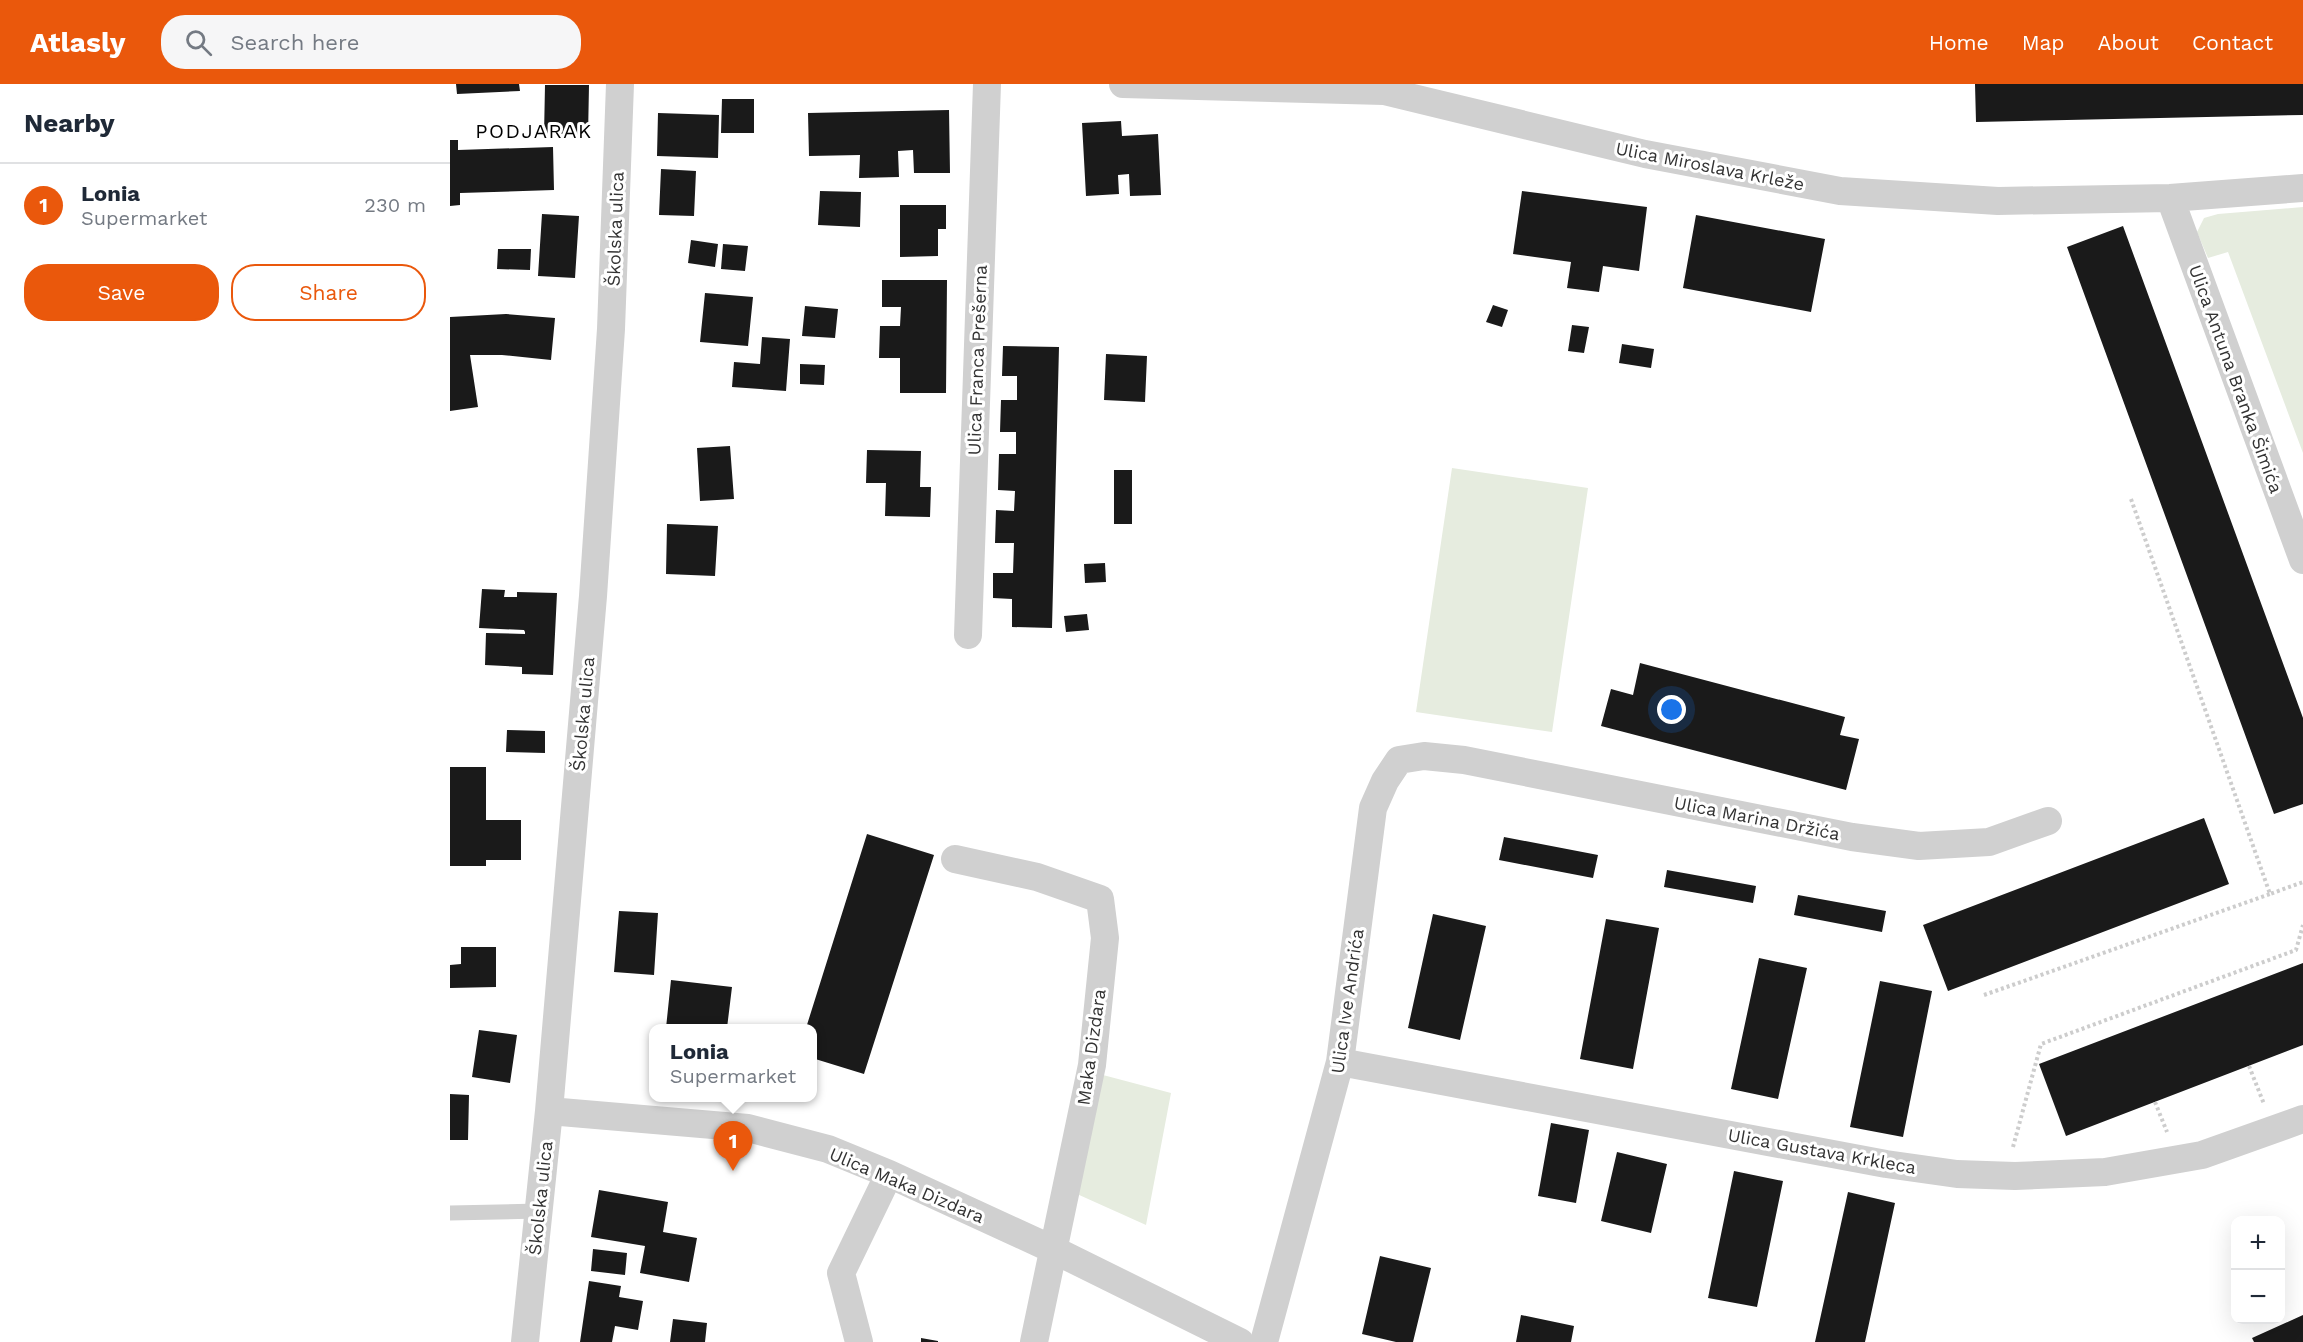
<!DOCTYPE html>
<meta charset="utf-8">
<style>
:root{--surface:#fff;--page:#f6f6f7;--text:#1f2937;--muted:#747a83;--line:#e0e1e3;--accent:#ea580c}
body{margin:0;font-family:"Work Sans",sans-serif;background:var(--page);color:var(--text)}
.controls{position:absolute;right:18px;bottom:18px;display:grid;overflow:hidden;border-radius:12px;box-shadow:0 6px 24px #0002}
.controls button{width:54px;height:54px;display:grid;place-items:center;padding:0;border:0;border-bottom:2px solid var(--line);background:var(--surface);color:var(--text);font:30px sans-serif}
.you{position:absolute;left:1222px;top:626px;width:21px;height:21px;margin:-15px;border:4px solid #fff;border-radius:50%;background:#1a73e8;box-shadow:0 0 0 9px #1a73e833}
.badge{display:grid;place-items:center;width:39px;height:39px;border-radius:50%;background:var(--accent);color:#fff;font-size:20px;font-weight:700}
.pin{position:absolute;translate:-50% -50px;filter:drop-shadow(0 2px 3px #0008)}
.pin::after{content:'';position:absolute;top:32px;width:21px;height:18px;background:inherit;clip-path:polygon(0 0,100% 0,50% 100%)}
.popup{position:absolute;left:199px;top:940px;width:168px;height:78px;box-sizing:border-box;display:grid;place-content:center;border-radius:12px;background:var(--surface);filter:drop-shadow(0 2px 4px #0005);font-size:20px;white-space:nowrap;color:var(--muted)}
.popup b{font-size:22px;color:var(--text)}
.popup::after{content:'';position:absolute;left:50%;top:100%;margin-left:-12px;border:12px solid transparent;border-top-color:var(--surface)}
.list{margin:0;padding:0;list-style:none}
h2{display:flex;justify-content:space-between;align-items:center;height:78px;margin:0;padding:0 24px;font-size:26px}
h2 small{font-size:20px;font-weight:400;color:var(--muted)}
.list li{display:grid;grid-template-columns:39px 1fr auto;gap:18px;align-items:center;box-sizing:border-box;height:84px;padding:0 24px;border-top:2px solid var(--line)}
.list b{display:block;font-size:22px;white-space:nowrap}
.list p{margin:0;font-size:20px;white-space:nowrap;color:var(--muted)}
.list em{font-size:20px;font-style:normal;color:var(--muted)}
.actions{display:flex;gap:12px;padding:18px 24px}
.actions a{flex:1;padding:14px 0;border:2px solid var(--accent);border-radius:24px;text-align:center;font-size:21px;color:var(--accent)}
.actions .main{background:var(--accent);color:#fff}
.icon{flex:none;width:33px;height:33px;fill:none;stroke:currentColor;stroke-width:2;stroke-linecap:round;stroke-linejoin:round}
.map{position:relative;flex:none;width:1853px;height:1258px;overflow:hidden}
header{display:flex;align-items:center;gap:36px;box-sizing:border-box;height:84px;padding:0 30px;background:var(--accent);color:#fff}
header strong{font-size:28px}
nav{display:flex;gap:33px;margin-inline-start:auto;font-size:21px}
.search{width:420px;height:54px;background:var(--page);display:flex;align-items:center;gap:15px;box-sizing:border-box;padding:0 21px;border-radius:24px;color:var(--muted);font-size:22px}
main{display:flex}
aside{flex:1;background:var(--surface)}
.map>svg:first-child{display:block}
.green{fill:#e6ecdf}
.building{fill:#1a1a1a}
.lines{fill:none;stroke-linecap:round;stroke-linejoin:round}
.path{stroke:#cdcdcd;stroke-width:4;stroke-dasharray:3 3;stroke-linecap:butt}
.lane{stroke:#d0d0d0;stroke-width:15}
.street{stroke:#d0d0d0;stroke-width:28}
.labels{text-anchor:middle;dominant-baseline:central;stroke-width:6;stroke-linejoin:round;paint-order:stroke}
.street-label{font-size:18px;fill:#333;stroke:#fff}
.neighbourhood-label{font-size:20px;letter-spacing:1.5px;fill:#000;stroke:#fff}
</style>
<header>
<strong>Atlasly</strong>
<div class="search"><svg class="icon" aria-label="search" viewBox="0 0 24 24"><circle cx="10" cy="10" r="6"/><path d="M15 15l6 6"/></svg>Search here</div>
<nav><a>Home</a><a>Map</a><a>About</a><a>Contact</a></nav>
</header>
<main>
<aside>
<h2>Nearby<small></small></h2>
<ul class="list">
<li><span class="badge">1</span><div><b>Lonia</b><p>Supermarket</p></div><em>230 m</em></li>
</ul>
<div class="actions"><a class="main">Save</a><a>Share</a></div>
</aside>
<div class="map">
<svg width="1853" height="1258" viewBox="0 0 1853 1258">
<rect width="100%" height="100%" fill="#fff"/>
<path class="green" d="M1853 123V369L1778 168 1758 174 1747 148 1754 134 1768 130Z
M1002 384 1138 404 1102 648 966 628Z
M653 991 721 1009 696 1141 627 1110Z"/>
<path class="building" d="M6 0H69L70 7 7 10Z
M1525 0H1853V31L1526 38Z
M95 1H139L138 53 94 52Z
M272 15H304V49H271Z
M499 26 500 89H464L463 66 448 67 449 93 409 94 410 71 359 72 358 29Z
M208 29 269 31 268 74 207 72Z
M671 37 672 52 708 50 711 111 680 112 679 90 668 91 669 110 636 112 632 39Z
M0 56H8V66L103 63 104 106 10 109V121L0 122Z
M211 85 246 87 244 132 209 131Z
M370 107 411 108 410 143 368 141Z
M1072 107 1197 123 1189 187 1153 182 1149 208 1117 204 1121 178 1063 170Z
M450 121H496V145H488V172L450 173Z
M92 130 129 132 125 194 88 192Z
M1246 131 1375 155 1361 228 1233 204Z
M1673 142 1853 634V720L1824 730 1617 163Z
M241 156 268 160 265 183 238 179Z
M273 160 298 162 295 187 271 185Z
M48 165H81L80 186 47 185Z
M432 196H497L496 309H450V274H429L430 242H450L451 223H432Z
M255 209 303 213 298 262 250 258Z
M1043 221 1058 226 1052 243 1036 238Z
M355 222 388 225 385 254 352 252Z
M56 230 105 234 101 276 52 271H20L28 323 0 327V233Z
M1122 241 1139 243 1134 269 1118 267Z
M312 253 340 255 336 307 282 303 284 278 310 280Z
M1172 260 1204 265 1201 284 1169 279Z
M553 262 609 263 602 544 562 543V515L543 514V489H563L564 459H545L546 426 564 427 565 407 548 406 549 370H566V348H550L551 316H567V292H552Z
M656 270 697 272 695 318 654 316Z
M350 280 375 281 374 301 350 300Z
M280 362 284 415 250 417 247 364Z
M417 366 471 367 470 403H481L480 433 435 432 436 399H416Z
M664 386H682V440H664Z
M217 440 268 442 265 492 216 490Z
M655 479 656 498 635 499 634 480Z
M32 505 55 506 54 513H67V508L107 509 103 591 72 590V583L35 581 36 549 75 550V548L74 546 29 544Z
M637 530 639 546 616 548 614 532Z
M1190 579 1395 633 1390 651 1409 655 1396 706 1151 642 1161 605 1183 611Z
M57 646 95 647V669L56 668Z
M0 683H36V736H71V776H36V782H0Z
M1754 734 1779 800 1498 907 1473 841Z
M417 750 484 771 414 990 362 974V944H356Z
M1054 753 1148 771 1143 794 1049 776Z
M1217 786 1306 802 1303 819 1214 803Z
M1348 811 1436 827 1432 848 1344 831Z
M169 827 208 829 204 891 164 888Z
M983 830 1036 842 1010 956 958 944Z
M1156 835 1209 844 1183 985 1130 975Z
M11 863H46V903L0 904V881L11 880Z
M1309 874 1357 884 1328 1015 1281 1005Z
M1853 879V961L1616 1052 1589 980Z
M221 896 282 903 277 944H216Z
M1430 897 1482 907 1453 1053 1400 1043Z
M29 946 67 951 60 999 22 993Z
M0 1010 19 1011 18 1056H0Z
M1101 1039 1139 1046 1126 1119 1088 1112Z
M1167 1068 1217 1080 1201 1149 1151 1137Z
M1284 1087 1333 1097 1307 1223 1258 1214Z
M149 1106 218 1118 213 1148 247 1154 239 1198 190 1189 195 1162 141 1153Z
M1398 1108 1445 1119 1415 1258H1365Z
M143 1165 177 1169 175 1191 141 1187Z
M930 1172 981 1184 963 1258H946L912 1250Z
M139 1197 171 1202 169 1213 193 1217 188 1246 165 1242 162 1258H130Z
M1071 1231 1124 1242 1121 1258H1066Z
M1853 1231V1258H1804L1802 1254Z
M223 1235 257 1239 255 1258H220Z
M471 1254 488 1257V1258H471Z"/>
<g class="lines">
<path class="path" d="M1681 415 1820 810 1853 798
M1534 911 1820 810
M1799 982 1814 1020
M1705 1018 1717 1048
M1563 1063 1591 960 1846 866 1853 841"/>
<path class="lane" d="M0 1129 89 1127"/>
<path class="street" d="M673 0 934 7 1195 70 1390 107 1548 117 1720 114 1853 104
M1720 114 1853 476
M518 551 537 0
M505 775 587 793 650 815 655 854 642 981 584 1258
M890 978 1436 1080 1507 1090 1565 1092 1655 1088 1752 1071 1853 1035
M99 1027 298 1044 378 1065 439 1090 602 1165 790 1258
M75 1258 99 1027 143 512 161 245 170 0
M409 1258 391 1189 439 1090
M814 1258 890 978 923 724 935 697 949 676 974 672 1014 676 1402 753 1469 762 1539 758 1598 737"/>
</g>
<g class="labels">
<g class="street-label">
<text transform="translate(1260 82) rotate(11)">Ulica Miroslava Krleže</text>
<text transform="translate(165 145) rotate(-88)">Školska ulica</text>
<text transform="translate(527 276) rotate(-88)">Ulica Franca Prešerna</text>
<text transform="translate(1786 295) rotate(70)">Ulica Antuna Branka Šimića</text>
<text transform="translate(133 630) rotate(-85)">Školska ulica</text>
<text transform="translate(1307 734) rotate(11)">Ulica Marina Držića</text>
<text transform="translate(897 917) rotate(-82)">Ulica Ive Andrića</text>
<text transform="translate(641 963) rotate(-82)">Maka Dizdara</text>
<text transform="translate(1372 1067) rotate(10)">Ulica Gustava Krkleca</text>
<text transform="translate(457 1101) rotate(23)">Ulica Maka Dizdara</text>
<text transform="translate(90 1114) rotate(-84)">Školska ulica</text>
</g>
<g class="neighbourhood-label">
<text x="84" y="47">PODJARAK</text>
</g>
</g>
</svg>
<div class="controls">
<button>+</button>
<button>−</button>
</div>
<div class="you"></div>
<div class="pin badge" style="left:283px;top:1087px">1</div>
<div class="popup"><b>Lonia</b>Supermarket</div>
</div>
</main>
